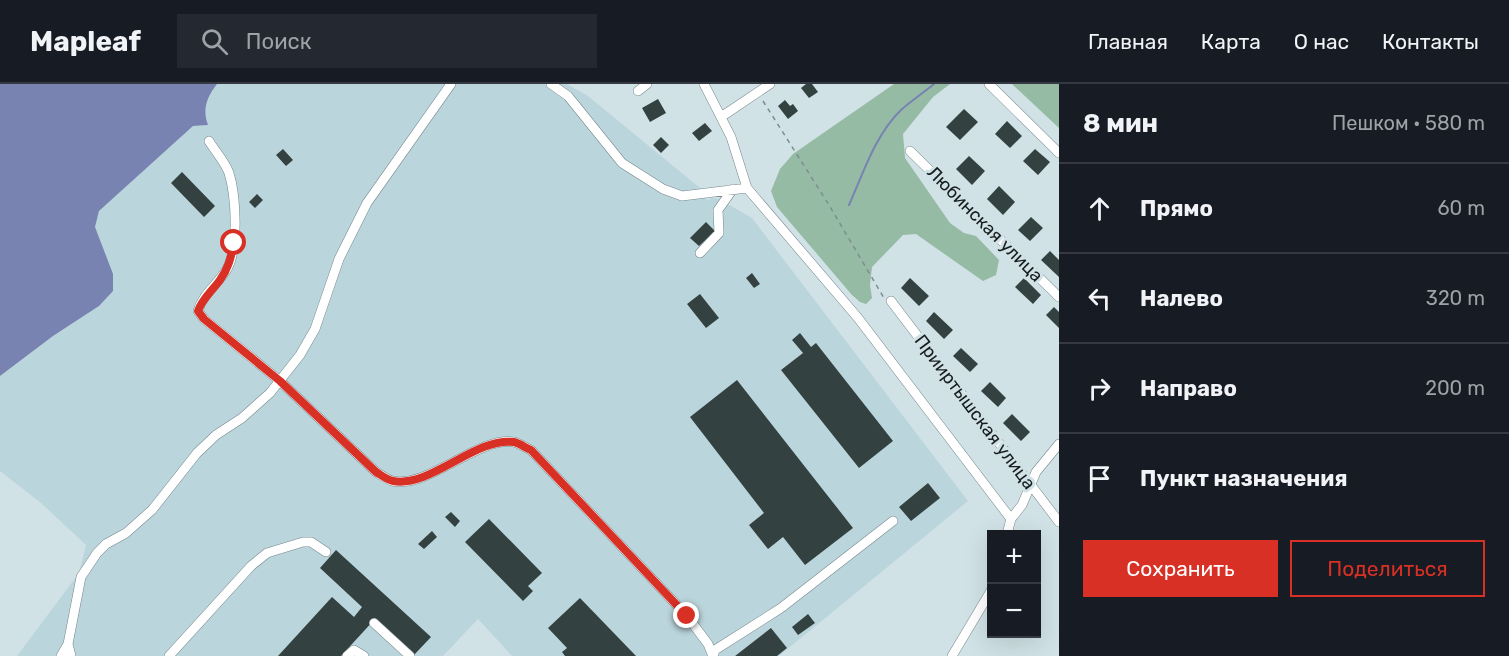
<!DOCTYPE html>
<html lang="ru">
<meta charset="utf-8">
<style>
:root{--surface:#171b24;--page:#242831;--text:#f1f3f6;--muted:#9ea1a6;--line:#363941;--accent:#d93025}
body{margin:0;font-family:Rubik,sans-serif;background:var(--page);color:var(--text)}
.controls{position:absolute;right:18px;bottom:18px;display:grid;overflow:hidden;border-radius:0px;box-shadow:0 6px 24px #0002}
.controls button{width:54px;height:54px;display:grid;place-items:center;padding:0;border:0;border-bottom:2px solid var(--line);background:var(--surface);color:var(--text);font:30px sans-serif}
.stop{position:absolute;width:18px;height:18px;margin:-14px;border:4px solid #d93025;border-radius:50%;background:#fff}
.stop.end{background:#d93025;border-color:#fff;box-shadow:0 2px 6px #0008}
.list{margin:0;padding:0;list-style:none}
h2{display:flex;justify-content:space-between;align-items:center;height:78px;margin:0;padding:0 24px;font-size:26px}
h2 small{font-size:20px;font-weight:400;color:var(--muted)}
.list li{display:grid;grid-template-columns:39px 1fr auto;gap:18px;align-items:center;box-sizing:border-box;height:90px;padding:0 24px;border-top:2px solid var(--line)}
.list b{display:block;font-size:22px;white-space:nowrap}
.list em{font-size:20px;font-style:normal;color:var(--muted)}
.actions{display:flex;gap:12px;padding:18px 24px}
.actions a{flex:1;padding:14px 0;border:2px solid var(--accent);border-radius:0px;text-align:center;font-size:21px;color:var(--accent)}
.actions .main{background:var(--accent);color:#fff}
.icon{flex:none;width:33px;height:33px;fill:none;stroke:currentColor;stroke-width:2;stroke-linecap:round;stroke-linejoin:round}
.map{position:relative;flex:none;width:1059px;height:572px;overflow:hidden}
header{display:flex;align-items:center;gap:36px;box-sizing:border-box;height:84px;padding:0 30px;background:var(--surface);border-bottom:2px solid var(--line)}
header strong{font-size:28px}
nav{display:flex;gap:33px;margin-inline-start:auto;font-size:21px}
.search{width:420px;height:54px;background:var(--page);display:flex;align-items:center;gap:15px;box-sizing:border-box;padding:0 21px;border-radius:0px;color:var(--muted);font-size:22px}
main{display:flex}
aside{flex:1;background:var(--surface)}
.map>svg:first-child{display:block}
.built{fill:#bbd5dc}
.green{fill:#95bba4}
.water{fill:#7883b1}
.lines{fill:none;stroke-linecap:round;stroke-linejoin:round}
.stream{stroke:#7883b1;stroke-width:2}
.building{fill:#334241}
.minor-casing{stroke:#76878b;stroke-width:10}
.path{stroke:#7f8c8f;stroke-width:1.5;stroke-dasharray:4.5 4.5;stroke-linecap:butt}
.minor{stroke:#fff;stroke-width:9}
.route{stroke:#d93025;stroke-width:8}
.labels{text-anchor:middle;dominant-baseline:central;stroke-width:6;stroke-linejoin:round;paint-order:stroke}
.street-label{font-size:18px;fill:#171d1f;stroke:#d0e2e6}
</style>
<header>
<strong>Mapleaf</strong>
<div class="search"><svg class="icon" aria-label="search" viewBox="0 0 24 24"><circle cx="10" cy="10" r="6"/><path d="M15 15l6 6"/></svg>Поиск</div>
<nav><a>Главная</a><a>Карта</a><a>О нас</a><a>Контакты</a></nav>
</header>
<main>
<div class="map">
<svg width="1059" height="572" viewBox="0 0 1059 572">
<rect width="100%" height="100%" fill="#d0e2e6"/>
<path class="built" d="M217 0H567L588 12 700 104 707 116 714 114 719 115 752 134 968 417 779 572H512L478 535 443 572H17L79 489 86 461 41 419 0 387V292L53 252 99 222 100 160 95 143 99 127 193 42 207 41 204 31 207 14Z"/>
<path class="green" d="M894 0H950L933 13 903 50 905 74 950 139 964 149 976 152 999 176 996 191 983 197 916 150 903 151 872 183 870 201 872 214 866 220 860 218 852 211 777 123 771 107 780 85 793 70Z
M1012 0H1059V44L1013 1Z"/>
<path class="water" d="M0 0H217C207 13 202 25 208 41L193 42 99 127 95 143 113 190V207L99 222 53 252 0 292Z"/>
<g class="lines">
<path class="stream" d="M849 121C863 90 875 51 901 26 911 17 923 9 934 0"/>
</g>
<path class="building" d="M806 0H812L818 8 809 14 801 4Z
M658 15 666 29 650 38 642 24Z
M785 16 790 22 793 20 798 27 788 35 778 22Z
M964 25 978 38 960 56 946 43Z
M1007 37 1022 52 1010 64 995 50Z
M705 39 712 47 699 57 692 49Z
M661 53 669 61 661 69 653 61Z
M283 65 293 76 286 82 276 71Z
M1035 65 1050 78 1038 91 1023 77Z
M969 72 985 87 972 101 956 85Z
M182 88 215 122 204 133 171 99Z
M999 102 1015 118 1003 131 987 115Z
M257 110 263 116 255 124 249 118Z
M1031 133 1043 144 1030 157 1018 146Z
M706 138 715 147 699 162 690 154Z
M1050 167 1059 176V193L1041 176Z
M752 189 760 200 754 204 746 194Z
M910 194 929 212 919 222 901 204Z
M1024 194 1041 211 1033 220 1015 203Z
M700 210 719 234 706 244 687 220Z
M1054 223 1059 228V244L1046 231Z
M934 228 953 246 944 255 926 237Z
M800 249 811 263 816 259 893 357 859 384 781 286 803 269 792 256Z
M961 264 978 280 970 288 953 272Z
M737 296 853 444 805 481 783 453 768 465 749 441 764 429 690 333Z
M990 298 1006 314 998 323 981 307Z
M1012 330 1030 348 1021 357 1003 339Z
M928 399 940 414 911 437 899 423Z
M451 428 460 437 455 443 445 433Z
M489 435 542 489 528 502 533 507 523 517 465 458Z
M432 447 437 453 424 465 418 460Z
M336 466 431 553 414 571 375 535 341 572H278L332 513 354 533 362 523 320 484Z
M580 514 636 572H565L562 568 567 564 548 544Z
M808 530 815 539 798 551 792 543Z
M771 544 787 564 777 572H735Z"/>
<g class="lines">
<g class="minor-casing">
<path id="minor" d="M551 0 568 12 622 79 663 105 682 112 747 104
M704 0 731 53 747 104 858 234 1011 435
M989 0 1059 69
M638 7 647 0
M721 33 770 0
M209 57C215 67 225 78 229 89 236 112 239 163 227 185 218 200 202 211 198 227L204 235 280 297 376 388C381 391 387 395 392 397 428 405 478 352 514 358 519 359 526 364 531 366L687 532 708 560 713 572
M910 67 1059 213
M700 169 719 149 718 126 733 105
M891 217 1059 438
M1007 450 1011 435 1022 421 1036 388 1059 360
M374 539 410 572
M68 560 71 572
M61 572 68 560 81 493 97 469 106 460 126 449 152 426 197 369 216 351 242 334 270 309 300 271 315 245 339 175 367 119 451 0
M169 572 251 482 267 469 303 458H311L326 468
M347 572 354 566 364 572
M713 572 715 566 781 524 893 437
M952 572 992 505"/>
</g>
<path class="path" d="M763 17 829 121 884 214"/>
<use href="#minor" class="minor"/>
</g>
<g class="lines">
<path class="route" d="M234 159C231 172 229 184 220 196 213 206 202 215 198 227L204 235 280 297 376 388C381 391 387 396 393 397 431 404 475 353 514 358 519 359 526 364 531 366L687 532"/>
</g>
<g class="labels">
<g class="street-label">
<text transform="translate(985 140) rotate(45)">Любинская улица</text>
<text transform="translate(975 328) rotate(53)">Прииртышская улица</text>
</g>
</g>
</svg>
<div class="controls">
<button>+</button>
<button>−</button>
</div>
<div class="stop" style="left:234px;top:159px"></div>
<div class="stop end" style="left:687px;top:532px"></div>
</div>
<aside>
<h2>8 мин<small>Пешком · 580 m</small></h2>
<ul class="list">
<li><svg class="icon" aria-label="ahead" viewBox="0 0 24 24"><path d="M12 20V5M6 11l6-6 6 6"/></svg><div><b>Прямо</b></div><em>60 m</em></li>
<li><svg class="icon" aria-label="left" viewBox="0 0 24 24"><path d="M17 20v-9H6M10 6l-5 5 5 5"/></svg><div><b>Налево</b></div><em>320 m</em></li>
<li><svg class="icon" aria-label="right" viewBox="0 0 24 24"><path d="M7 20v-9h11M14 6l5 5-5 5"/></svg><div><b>Направо</b></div><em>200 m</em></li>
<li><svg class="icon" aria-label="arrive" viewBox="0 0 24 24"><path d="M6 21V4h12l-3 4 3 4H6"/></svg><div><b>Пункт назначения</b></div></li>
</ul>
<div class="actions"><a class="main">Сохранить</a><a>Поделиться</a></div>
</aside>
</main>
